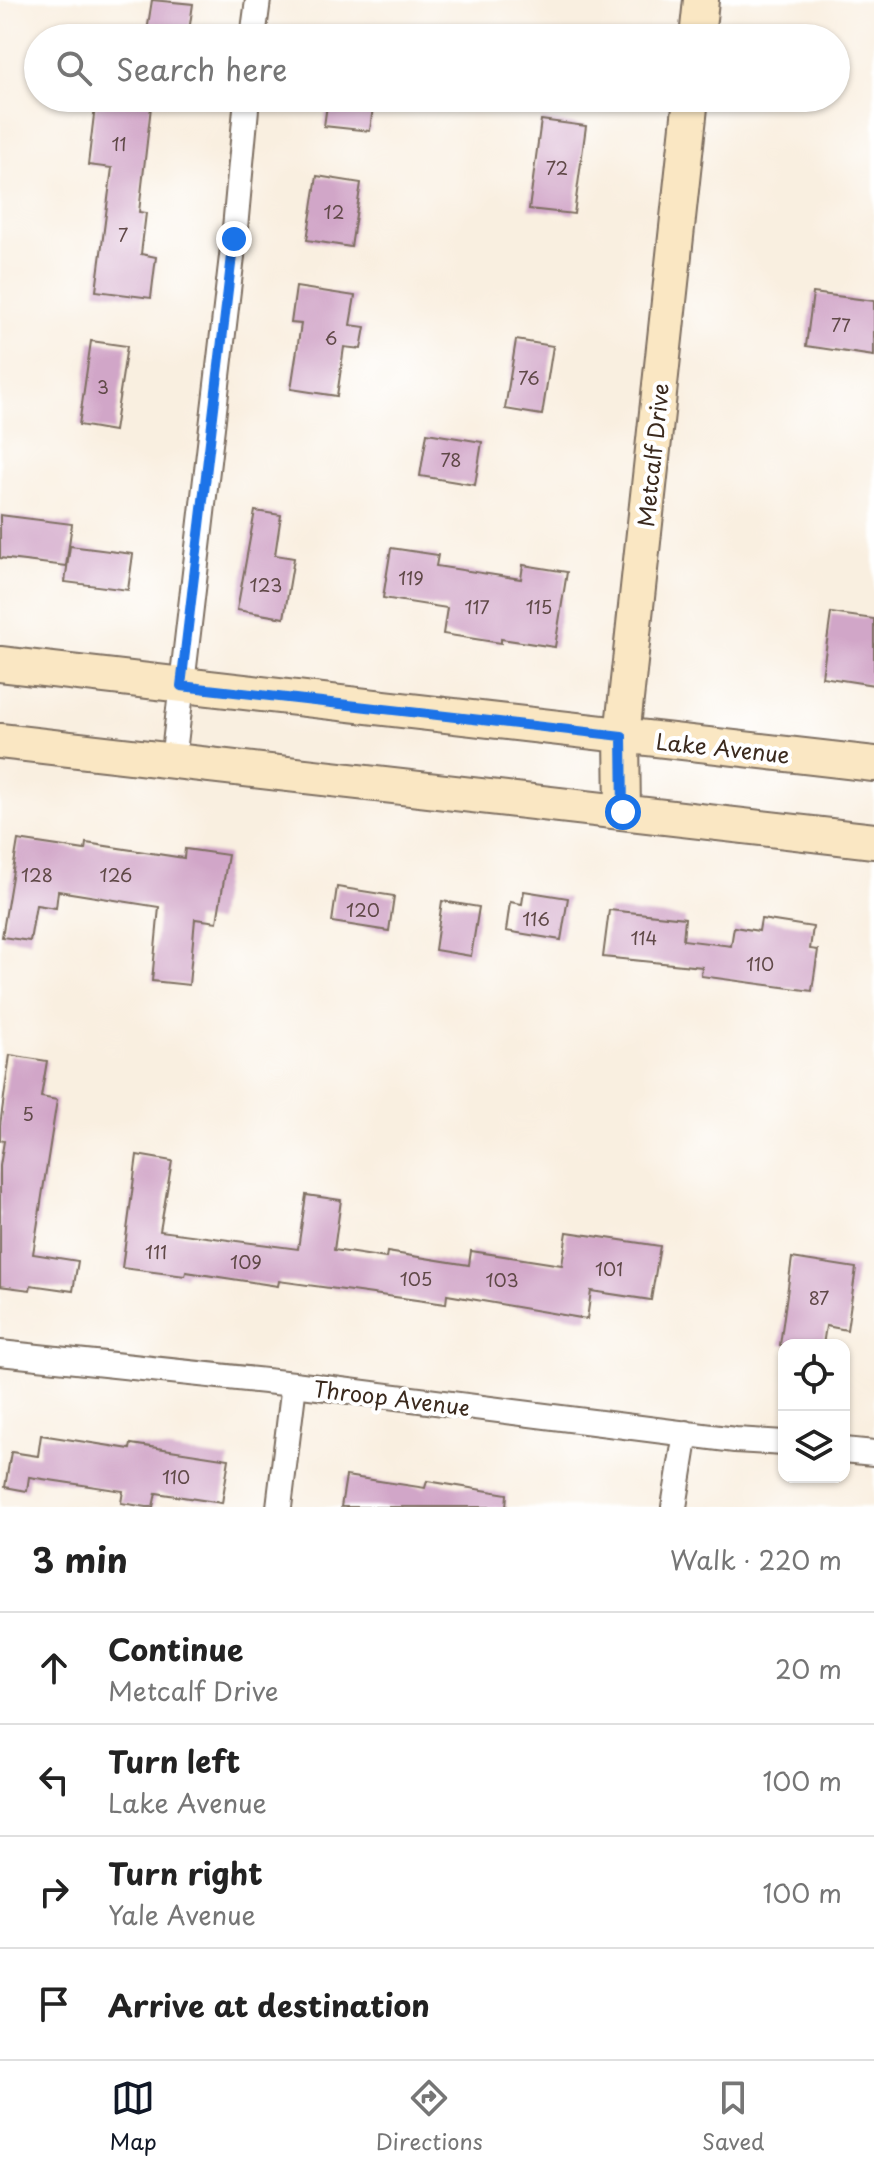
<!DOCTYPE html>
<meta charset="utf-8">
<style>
:root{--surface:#fff;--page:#f6f6f6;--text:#222;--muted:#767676;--line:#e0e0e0;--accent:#111827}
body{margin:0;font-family:"Playpen Sans",sans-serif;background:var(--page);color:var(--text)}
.controls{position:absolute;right:24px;bottom:24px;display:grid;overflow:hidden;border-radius:16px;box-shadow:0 2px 6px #0004}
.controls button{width:72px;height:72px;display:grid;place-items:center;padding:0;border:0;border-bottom:2px solid var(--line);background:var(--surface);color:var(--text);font:40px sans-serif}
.stop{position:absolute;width:24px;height:24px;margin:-18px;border:6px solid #1a73e8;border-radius:50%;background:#fff}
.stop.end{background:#1a73e8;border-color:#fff;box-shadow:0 2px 8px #0008}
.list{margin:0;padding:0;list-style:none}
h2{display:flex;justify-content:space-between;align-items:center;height:104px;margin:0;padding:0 32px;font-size:34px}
h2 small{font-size:26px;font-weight:400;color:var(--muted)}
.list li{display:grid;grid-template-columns:52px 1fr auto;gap:24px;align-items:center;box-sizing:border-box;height:112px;padding:0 32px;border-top:2px solid var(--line)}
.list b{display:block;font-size:30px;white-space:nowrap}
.list p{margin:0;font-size:26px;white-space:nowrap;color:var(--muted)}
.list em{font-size:26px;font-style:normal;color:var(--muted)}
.icon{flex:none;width:44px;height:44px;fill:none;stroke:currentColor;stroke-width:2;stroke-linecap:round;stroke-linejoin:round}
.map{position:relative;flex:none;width:874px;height:1507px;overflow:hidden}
.search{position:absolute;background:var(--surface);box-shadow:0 2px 6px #0004;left:24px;right:24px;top:24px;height:88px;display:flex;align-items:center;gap:20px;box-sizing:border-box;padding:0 28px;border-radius:44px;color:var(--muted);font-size:30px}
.sheet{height:552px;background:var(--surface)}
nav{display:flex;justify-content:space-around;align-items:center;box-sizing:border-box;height:112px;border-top:2px solid var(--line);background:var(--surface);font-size:22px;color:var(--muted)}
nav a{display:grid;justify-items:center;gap:4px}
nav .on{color:var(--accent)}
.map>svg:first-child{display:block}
.building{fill:#d1a6c8}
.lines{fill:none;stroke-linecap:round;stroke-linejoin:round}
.street-casing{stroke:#7e6f62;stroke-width:28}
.secondary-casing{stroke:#7e6f62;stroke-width:38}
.street{stroke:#fff;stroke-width:24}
.secondary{stroke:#fae7c3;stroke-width:34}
.route{stroke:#1a73e8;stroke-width:10}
.labels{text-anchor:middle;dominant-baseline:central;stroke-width:8;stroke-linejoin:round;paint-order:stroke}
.number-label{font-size:18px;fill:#604948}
.street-label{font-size:22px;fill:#3b2a1e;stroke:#fff}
</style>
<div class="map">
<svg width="874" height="1507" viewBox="0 0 874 1507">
<rect width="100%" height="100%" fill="#fff"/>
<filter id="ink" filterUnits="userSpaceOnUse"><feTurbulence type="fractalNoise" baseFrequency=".0125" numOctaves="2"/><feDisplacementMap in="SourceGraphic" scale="16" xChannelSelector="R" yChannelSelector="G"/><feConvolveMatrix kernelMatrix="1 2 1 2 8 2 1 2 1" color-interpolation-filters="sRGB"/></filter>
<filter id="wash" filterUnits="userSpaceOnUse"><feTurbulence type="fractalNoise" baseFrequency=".006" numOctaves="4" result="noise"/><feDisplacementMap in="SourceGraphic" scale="32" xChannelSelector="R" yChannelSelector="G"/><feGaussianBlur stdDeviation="1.8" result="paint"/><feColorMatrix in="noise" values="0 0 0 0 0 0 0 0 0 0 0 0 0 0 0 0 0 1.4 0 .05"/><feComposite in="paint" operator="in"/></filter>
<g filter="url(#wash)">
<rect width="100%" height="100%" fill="#f9efe0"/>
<g id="blocks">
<path class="building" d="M152 0 193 4 188 38H146Z
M96 98H152L139 212 146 213 141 254 156 257 151 298 96 291 112 168 88 165Z
M328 98H374L370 131 324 126Z
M541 120 586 126 574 214 529 209Z
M317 176 361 183 351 247 307 240Z
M296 287 355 296 350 325 365 327 361 349 344 347 337 396 291 389 301 324 291 323Z
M813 293 874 301V356L806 346Z
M516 340 553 346 542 415 505 409Z
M91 341 127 346 114 431 79 425Z
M427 433 482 442 475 485 420 476Z
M255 511 281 515 275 555 294 558 284 618 237 610Z
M0 515 72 524 66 566 0 558Z
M70 546 133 554 128 590 65 582Z
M391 548 438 555 436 566 521 579 523 565 567 572 555 647 501 639V643L443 634 447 608 383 598Z
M831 613 874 619V685L822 677Z
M18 840 85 850 86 843 184 858 185 849 228 855 217 922 195 919 189 985 152 981 159 907 58 891 56 908 36 905 30 941 2 937Z
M337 887 394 896 389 931 332 922Z
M524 891 568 898 561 940 506 931 510 902 522 904Z
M442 901 479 907 471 956 435 950Z
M609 910 685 918 683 940 731 946 734 927 759 931 761 919 813 927 810 949 818 950 812 991 701 976 702 967 603 957Z
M10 1055 47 1061 41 1097 57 1100 33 1254 78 1261 73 1291 31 1285 30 1290 0 1286V1166L4 1141 0 1140V1125Z
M137 1155 172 1161 160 1231 298 1249 306 1195 341 1200 334 1250 386 1258 387 1252 469 1265 471 1251 562 1265 567 1232 660 1246 651 1300 591 1291 587 1319 447 1295 446 1304 279 1281 278 1286 186 1272 185 1276 122 1268Z
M792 1258 856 1268 847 1330 826 1326 823 1345H780Z
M41 1435 130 1449 131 1444 229 1459 222 1503 156 1493 153 1507H147L121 1503 123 1491 29 1477 27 1491 5 1487 11 1452 38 1456Z
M346 1476 425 1488 427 1481 507 1494 506 1507H341Z"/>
</g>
</g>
<g filter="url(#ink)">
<use href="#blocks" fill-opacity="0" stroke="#7e6f62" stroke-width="2"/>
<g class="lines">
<g class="street-casing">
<path id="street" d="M253 38 258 0
M173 761 234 239 247 98
M0 1353 294 1384 735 1440 784 1443
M844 1450 874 1453
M279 1507 294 1384
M674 1507 686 1433"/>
</g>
<g class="secondary-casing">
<path id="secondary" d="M697 38 701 0
M0 664 874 764
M0 741 874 841
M623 812 622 736 691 98"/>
</g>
<use href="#street" class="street"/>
<use href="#secondary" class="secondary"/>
</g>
</g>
<g class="lines" filter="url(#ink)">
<path class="route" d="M234 239 181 686 622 736 623 812"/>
</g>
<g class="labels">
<g class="number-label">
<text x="119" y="143">11</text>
<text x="557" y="167">72</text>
<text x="334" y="211">12</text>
<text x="123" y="234">7</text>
<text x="841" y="324">77</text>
<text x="331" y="337">6</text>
<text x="529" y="377">76</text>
<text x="103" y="386">3</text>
<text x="451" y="459">78</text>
<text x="411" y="577">119</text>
<text x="266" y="584">123</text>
<text x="477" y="606">117</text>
<text x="539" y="606">115</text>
<text x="37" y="874">128</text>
<text x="116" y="874">126</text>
<text x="363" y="909">120</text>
<text x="536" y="918">116</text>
<text x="644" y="937">114</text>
<text x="760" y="963">110</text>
<text x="28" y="1113">5</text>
<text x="156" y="1251">111</text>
<text x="246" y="1261">109</text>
<text x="609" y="1268">101</text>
<text x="416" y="1278">105</text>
<text x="502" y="1279">103</text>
<text x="819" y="1297">87</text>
<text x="176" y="1476">110</text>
</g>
<g class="street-label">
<text transform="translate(652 455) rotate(-84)">Metcalf Drive</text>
<text transform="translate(723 747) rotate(6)">Lake Avenue</text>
<text transform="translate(392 1397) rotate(7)">Throop Avenue</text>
</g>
</g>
</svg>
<div class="controls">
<button><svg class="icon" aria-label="locate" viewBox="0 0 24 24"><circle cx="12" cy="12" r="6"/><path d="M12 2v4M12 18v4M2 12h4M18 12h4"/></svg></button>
<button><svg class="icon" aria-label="layers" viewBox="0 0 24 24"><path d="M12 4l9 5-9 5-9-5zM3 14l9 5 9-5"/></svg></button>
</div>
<div class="stop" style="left:623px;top:812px"></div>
<div class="stop end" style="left:234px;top:239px"></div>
<div class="search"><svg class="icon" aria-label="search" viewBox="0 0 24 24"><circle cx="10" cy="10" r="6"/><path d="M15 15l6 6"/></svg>Search here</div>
</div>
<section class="sheet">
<h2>3 min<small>Walk · 220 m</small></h2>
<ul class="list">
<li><svg class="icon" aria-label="ahead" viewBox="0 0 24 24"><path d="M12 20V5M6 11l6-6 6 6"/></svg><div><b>Continue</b><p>Metcalf Drive</p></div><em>20 m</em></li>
<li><svg class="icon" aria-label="left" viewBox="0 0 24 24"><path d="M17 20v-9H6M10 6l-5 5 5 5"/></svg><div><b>Turn left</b><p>Lake Avenue</p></div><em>100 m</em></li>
<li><svg class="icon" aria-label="right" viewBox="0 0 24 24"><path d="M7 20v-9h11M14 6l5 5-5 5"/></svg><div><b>Turn right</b><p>Yale Avenue</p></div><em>100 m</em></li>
<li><svg class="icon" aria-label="arrive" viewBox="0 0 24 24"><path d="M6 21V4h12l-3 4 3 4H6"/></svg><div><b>Arrive at destination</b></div></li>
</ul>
</section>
<nav>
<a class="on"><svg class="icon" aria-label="map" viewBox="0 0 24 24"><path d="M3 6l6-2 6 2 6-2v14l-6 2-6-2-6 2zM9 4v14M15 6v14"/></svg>Map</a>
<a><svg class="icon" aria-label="directions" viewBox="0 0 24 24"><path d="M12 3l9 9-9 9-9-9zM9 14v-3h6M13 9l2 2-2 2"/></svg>Directions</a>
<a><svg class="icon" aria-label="saved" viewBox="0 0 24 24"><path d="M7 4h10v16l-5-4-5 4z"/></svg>Saved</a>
</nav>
